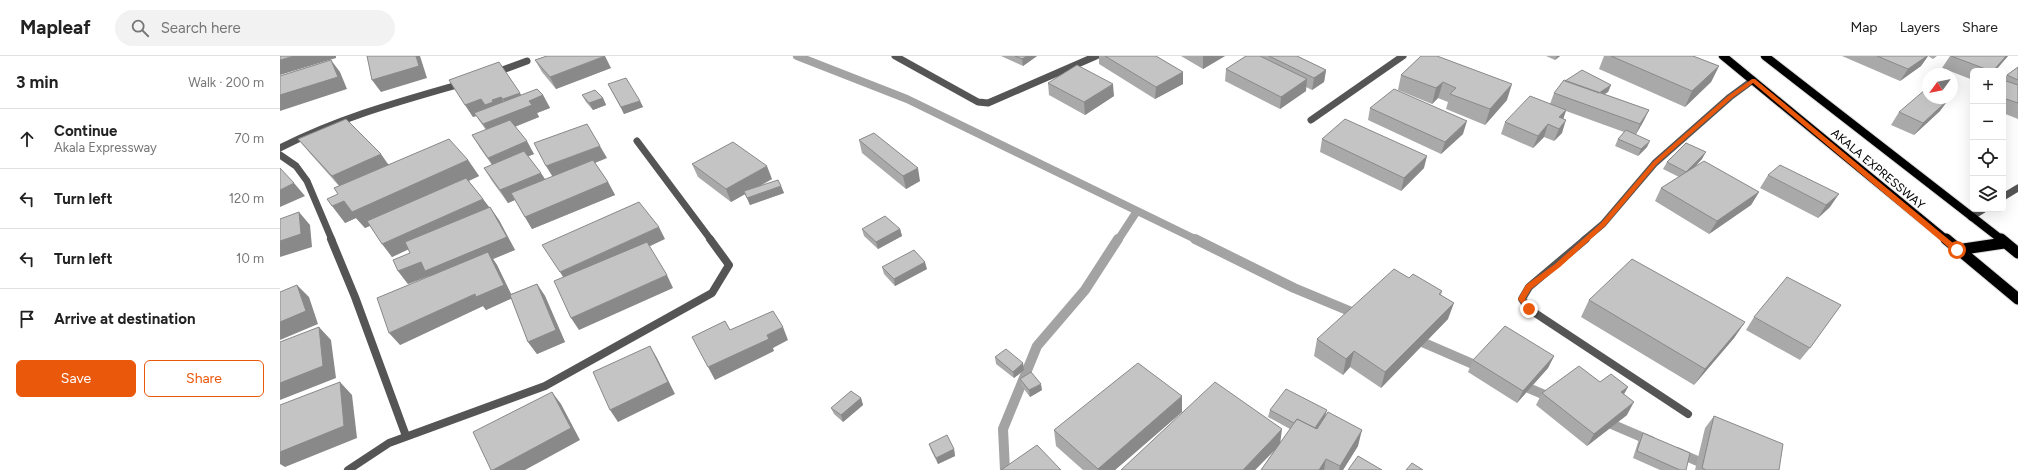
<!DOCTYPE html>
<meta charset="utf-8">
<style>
:root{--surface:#fff;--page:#f2f2f2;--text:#222;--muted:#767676;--line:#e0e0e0;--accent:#ea580c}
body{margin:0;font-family:Figtree,sans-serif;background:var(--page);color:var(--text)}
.controls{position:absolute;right:12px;top:12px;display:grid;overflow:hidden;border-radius:6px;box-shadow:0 4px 16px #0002}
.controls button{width:36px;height:36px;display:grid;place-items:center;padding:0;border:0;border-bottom:1px solid var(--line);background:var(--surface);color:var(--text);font:20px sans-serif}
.compass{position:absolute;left:1642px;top:12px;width:36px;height:36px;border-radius:50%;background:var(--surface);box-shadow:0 4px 16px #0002;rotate:237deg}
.stop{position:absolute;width:12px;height:12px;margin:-9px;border:3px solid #ea580c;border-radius:50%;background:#fff}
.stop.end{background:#ea580c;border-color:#fff;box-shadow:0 1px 4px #0008}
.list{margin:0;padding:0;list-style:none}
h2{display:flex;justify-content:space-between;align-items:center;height:52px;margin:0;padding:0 16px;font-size:17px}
h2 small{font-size:13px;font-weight:400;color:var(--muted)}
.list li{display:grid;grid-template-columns:26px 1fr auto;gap:12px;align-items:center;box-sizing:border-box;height:60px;padding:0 16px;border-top:1px solid var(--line)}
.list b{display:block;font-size:15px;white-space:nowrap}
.list p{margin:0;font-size:13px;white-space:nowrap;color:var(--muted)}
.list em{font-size:13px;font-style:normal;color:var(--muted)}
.actions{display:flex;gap:8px;padding:12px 16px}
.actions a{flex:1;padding:9px 0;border:1px solid var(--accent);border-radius:6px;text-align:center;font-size:14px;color:var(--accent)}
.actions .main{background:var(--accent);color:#fff}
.icon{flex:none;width:22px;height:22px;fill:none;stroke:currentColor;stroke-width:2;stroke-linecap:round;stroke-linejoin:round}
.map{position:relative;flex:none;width:1738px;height:414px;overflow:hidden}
header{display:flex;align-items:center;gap:24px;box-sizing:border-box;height:56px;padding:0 20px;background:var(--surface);border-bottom:1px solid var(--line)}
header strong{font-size:19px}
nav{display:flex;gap:22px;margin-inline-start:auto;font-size:14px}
.search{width:280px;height:36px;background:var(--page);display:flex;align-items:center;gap:10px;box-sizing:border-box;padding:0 14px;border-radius:22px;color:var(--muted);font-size:15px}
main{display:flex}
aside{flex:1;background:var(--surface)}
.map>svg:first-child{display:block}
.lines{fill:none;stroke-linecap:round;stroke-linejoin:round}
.stream-far1{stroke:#a3a3a3;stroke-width:8}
.stream{stroke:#a3a3a3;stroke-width:10}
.primary-far1-casing{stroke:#dbdbdb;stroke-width:10}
.primary-casing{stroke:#dbdbdb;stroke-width:13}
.street-far1{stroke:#555;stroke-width:7}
.street{stroke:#555;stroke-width:8}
.primary-far1{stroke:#000;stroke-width:8}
.primary{stroke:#000;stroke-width:11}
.wall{fill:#a9a9a9}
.shaded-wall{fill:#898989}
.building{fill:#c4c4c4;stroke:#898989}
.route{fill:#ea580c}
.labels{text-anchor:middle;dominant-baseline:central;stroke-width:3;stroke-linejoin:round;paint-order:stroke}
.street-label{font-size:12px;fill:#000;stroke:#fff}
</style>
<header>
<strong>Mapleaf</strong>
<div class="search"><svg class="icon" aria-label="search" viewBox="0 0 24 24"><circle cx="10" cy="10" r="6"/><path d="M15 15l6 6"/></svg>Search here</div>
<nav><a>Map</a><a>Layers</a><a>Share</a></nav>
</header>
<main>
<aside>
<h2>3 min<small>Walk · 200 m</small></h2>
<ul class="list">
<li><svg class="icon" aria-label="ahead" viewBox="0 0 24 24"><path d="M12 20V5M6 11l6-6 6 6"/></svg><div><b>Continue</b><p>Akala Expressway</p></div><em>70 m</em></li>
<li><svg class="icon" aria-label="left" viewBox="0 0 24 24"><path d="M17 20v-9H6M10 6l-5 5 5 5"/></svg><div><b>Turn left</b></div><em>120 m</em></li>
<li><svg class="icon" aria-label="left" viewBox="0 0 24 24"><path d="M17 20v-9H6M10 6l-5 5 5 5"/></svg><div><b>Turn left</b></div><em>10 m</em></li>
<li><svg class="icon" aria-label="arrive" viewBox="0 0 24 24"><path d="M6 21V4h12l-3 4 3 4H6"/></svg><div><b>Arrive at destination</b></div></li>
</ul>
<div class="actions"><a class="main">Save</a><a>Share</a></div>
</aside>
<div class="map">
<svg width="1738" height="414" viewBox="0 0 1738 414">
<rect width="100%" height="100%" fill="#fff"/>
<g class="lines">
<path class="stream-far1" d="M517 0 627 43 917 184
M838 184 857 155"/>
<path class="stream" d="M915 183 1014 232 1079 259
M1135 283 1202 312
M1239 328 1272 342
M1322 364 1371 385
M1397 396 1438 414
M725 414 723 373 757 290 805 234 838 183"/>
<g class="primary-far1-casing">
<path id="primary-far1" d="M1443 0 1667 184
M1485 0 1722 184"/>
</g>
<g class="primary-casing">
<path id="primary" d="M1666 183 1738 243
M1721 183 1738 197
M1677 194 1724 187"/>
</g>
<path class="street-far1" d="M615 0 698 46 708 47 816 0
M214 17 247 5
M1031 64 1123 0
M357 85 431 184
M0 92C58 62 121 45 184 27
M0 99 16 110 27 125 52 184
M1723 141 1738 132
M1691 161 1704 153
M1304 184 1323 168 1375 107 1450 41 1473 24"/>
<path class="street" d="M51 183 75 241 126 380
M1306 183 1249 231 1242 243 1249 253 1408 358
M68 414 109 387 265 330 432 237 449 209 430 183"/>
<use href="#primary-far1" class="primary-far1"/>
<use href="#primary" class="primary"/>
</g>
<path class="wall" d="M721 0H757L743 10Z
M819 0H876L903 16V28L875 43 819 8Z
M901 0H945L923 13Z
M966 0H1017L1046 14 1044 26 1032 34 1026 31V35L1000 53 945 25 946 13Z
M1141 0 1227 44 1205 69 1166 53 1168 46 1158 42 1152 48 1118 34 1121 19Z
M1266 0H1280L1275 4Z
M1324 0H1413L1439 10 1431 26 1405 51 1319 13Z
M1562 0H1657L1653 3 1648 0 1641 10 1620 25Z
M1670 0H1728L1715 15H1693V24L1662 12Z
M255 4 331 12 276 33 262 16Z
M1738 11V63L1723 57V24L1727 19Z
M169 24 241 39H263L270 52 257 57 259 61 235 71 254 98 248 100 265 124 327 102 315 107 328 126 335 139 252 173 235 144 228 147 212 125 204 112 212 109 200 92 192 79 206 74 196 60 193 61Z
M768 27 834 40 805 59 769 39Z
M328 28 360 45 363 51 344 58Z
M1331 29 1328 36 1324 38 1369 54 1363 66 1356 78 1367 91 1358 100 1335 90 1338 83 1344 76 1286 55 1283 63 1282 77 1274 85 1264 81 1253 92 1221 78 1225 66 1270 48 1274 37Z
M302 39 323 42 326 49 313 54 306 46Z
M1090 52 1183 78 1161 98 1088 64Z
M1660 55 1634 79 1611 69 1619 56Z
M18 83 109 108 188 104 199 120 189 125 219 164 235 194 213 203 217 209 231 238 257 228 265 240 285 286 257 298 248 286 231 242 206 254 203 250 120 289 149 221V220L128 228 118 215 130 197 128 193 112 201 90 170 85 172 76 162 65 167 58 138 59 130 28 95Z
M1042 83 1144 112 1121 135 1040 96Z
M579 84 640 125 626 133 582 97Z
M1422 103 1414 112 1479 136 1471 149 1429 178 1375 145 1381 132 1399 121 1383 113 1387 106Z
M412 108 492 123 478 131 501 130 504 137 470 149 465 138 451 146 418 121Z
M1488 119 1550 151 1538 162 1480 132Z
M582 173H620L622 180 598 193 584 180Z
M602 211 647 213 615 230 604 218Z
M1129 222 1162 235 1161 239 1168 263 1101 332 1070 311 1063 319 1034 300 1037 283Z
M1309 244 1465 266 1454 282 1414 329 1301 261Z
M1474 261 1530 292 1520 304 1466 274Z
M1274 300 1268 312 1237 347 1188 316 1193 304Z
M715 301 743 307 744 314 734 322 716 308Z
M740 323 762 334 750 341 741 329Z
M1320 326 1348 331 1344 338 1347 359 1307 390 1256 349 1262 337Z
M902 340V356L835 414H803L776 390 774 374Z
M581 342 583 349 563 366 554 358 551 352Z
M990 354 1045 361 1078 390 1063 414H981L996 392 975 414H841L1000 387 1010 373 988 361Z
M1434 360 1499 414H1415L1425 372Z
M1363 377 1406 414H1380L1353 402 1359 383Z
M649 388 674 393 675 400 658 408 651 394Z"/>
<path class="shaded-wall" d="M14 0H56V2L0 19V4Z
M136 0H140L147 22 101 36 92 24Z
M325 0 331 12 276 33 270 21Z
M747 0H757L743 10 742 3Z
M923 0H945L923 13Z
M1277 0H1280L1275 4Z
M1647 0H1648L1641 10 1620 25 1628 13Z
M1726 0H1728L1715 15H1713Z
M51 4 60 16 67 33 0 55V39Z
M1439 10 1431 26 1405 51 1412 35Z
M1046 14 1044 26 1032 34 1034 22Z
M903 16V28L875 43 876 31Z
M1027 23 1026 35 1000 53 1001 41Z
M1163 26 1158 42 1152 48 1156 32Z
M833 28 834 40 805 59 804 46Z
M1232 28 1227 44 1205 69 1210 53Z
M1331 29 1328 36 1310 47 1313 41Z
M240 37 247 49 230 55 223 43Z
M263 39 270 52 257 57 259 61 211 80 203 68 249 45Z
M221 41 228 53 194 57 196 60 193 61 185 49 201 43 212 44Z
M323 42 326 49 313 54 309 47Z
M1669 43 1660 55 1634 79 1643 67Z
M360 45 363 51 344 58 341 51Z
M1286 54 1282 67 1279 61Z
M1369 54 1363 66 1355 80 1360 68Z
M1286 64 1282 77 1274 85 1279 73Z
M1187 65 1183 78 1161 98 1165 86Z
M1268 68 1264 81 1253 92 1258 80Z
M247 85 254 98 216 114 208 102Z
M1370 85 1367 91 1358 100 1361 93Z
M320 90 327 102 274 123 266 110Z
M1426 96 1422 103 1403 123 1406 116Z
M101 98 110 111 62 133 52 120Z
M1147 100 1144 112 1121 135 1124 122Z
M188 104 199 120 85 172 76 162 65 167 52 150 64 145Z
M487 110 492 123 451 146 446 133Z
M638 112 640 125 626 133 623 120Z
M261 117 269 129 228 147 220 134Z
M328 126 335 139 252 173 245 161Z
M14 127 25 140 0 151V134Z
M501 130 504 137 470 149 467 142Z
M1479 136 1471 149 1429 178 1437 165Z
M1559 138 1550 151 1538 162 1546 149Z
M203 143 212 155 112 201 102 188Z
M210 151 219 164 235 194 213 203 217 209 233 242 206 254 203 250 120 289 109 277 195 238 224 229 155 228 149 220 128 228 118 215Z
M19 156 30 169 32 191 0 201V185Z
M379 171 385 183 288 229 280 216Z
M620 173 622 180 598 193 596 186Z
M645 206 647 213 615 230 614 223Z
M387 219 393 232 299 274 291 262Z
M257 228 265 240 285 286 257 298 248 286Z
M17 229 29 241 38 268 0 284V266Z
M1174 247 1168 263 1101 332 1105 316Z
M1465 266 1454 282 1414 329 1425 313Z
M39 271 51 284 56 322 0 344V327Z
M503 271 508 284 493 292 494 295 435 324 428 311 487 279Z
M370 290 377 302 395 338 338 366 330 354Z
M1074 295 1070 311 1063 319 1066 303Z
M1274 300 1268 312 1237 347 1243 335Z
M743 307 744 314 734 322 733 316Z
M60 326 72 339 77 382 5 411 0 408V396Z
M761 328 762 334 750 341 749 334Z
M1348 331 1341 343V336Z
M272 336 281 348 300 384 245 414H213Z
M902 340V356L835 414H818V413Z
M581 342 583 349 563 366 561 359Z
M1354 346 1347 359 1307 390 1314 378Z
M1047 354 1045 361 1030 383 1032 377Z
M1002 373 1000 389 975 414H963Z
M1082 374 1078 390 1063 414H1059L1060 410Z
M674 393 675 400 658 408 656 402Z
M1046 403 1044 414H1039Z"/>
<path class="building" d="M0 0H14L0 4Z
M87 0H136L139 10 92 24Z
M267 0H325L270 21 255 4Z
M735 0H747L742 3Z
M825 0H876L903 16 876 31Z
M966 0H980L1027 23 1001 41 946 13Z
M989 0H1017L1046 14 1034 22Z
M1141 0H1157L1232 28 1210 53 1170 38 1176 32 1163 26 1156 32 1121 19Z
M1331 0H1413L1439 10 1412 35Z
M1597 0H1647L1628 13Z
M1671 0H1726L1713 15H1711Z
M51 4 58 21 0 39V20Z
M219 6 240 37 223 43 221 41 212 44 213 46 205 49 201 43 185 49 169 24Z
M797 9 833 28 804 46 768 27Z
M1738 11V24L1727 19Z
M1302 14 1331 29 1319 37 1285 25Z
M346 22 360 45 341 51 328 28Z
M1284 24 1369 54 1360 68 1274 37Z
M1723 24 1738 29V47L1723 42Z
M257 33 263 39 249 45 252 49 203 68 194 57Z
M1114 33 1187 65 1165 86 1090 52Z
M1646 33 1648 34V42H1667L1669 43 1643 67 1619 56Z
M315 34 323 42 309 47 302 39Z
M1250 40 1286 54 1279 61 1286 64 1279 73 1268 68 1258 80 1225 66Z
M66 63 101 98 52 120 18 83Z
M1065 63 1147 100 1124 122 1042 83Z
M230 64 247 85 208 102 192 79Z
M307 68 320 90 266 110 254 87Z
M1346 74 1370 85 1361 93 1338 83Z
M594 77 638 112 623 120 579 84Z
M169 83 188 104 72 156 64 145 52 150 47 143 58 138 54 132Z
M453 86 487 110 446 133 412 108Z
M1406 87 1426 96 1406 116 1387 106Z
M244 95 261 117 220 134 204 112Z
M313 104 328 126 245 161 231 137Z
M1424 105 1479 136 1437 165 1381 132Z
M1500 109 1559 138 1546 149 1488 119Z
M0 112 14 127 0 134Z
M186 122 203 143 102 188 87 165Z
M498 124 501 130 467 142 464 135Z
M359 146 379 171 280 216 262 189Z
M210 151 227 181 145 215 141 206 118 215 113 204 130 197 125 186Z
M19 156 21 178 0 185V163Z
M605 160 620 173 596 186 582 173Z
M367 186 387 219 291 262 274 225Z
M634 194 645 206 614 223 602 211Z
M208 196 224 229 196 241 195 238 109 277 97 242Z
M1352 203 1465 266 1425 313 1309 244Z
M1114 213 1129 222 1133 218 1162 235 1159 238 1174 247 1105 316 1074 295 1066 303 1037 283Z
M1507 221 1561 249 1530 292 1474 261Z
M257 228 276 274 248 286 230 239Z
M17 229 26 255 0 266V236Z
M493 255 503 271 487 279 489 283 428 311 412 281 445 265 450 274Z
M1225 270 1274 300 1243 335 1193 304Z
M39 271 43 310 0 327V286Z
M370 290 388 326 330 354 313 316Z
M726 293 743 307 733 316 715 301Z
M858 307 902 340 818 413 774 374Z
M1299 310 1320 326 1331 318 1348 331 1341 336 1354 346 1314 378 1262 337Z
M751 316 761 328 749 334 740 323Z
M60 326 64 370 0 396V349Z
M935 326 1002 373 963 414H841Z
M1006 333 1047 354 1035 372 1017 363 1014 367 990 354Z
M571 335 581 342 561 359 551 352Z
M272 336 291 372 213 414H211L193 376Z
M1048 356 1082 374 1060 410 1046 403 1039 414H981L1017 363 1037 373Z
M1434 360 1503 388 1499 414H1426L1422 412Z
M1363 377 1410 397 1406 414H1400L1357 395Z
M667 379 674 393 656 402 649 388Z
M757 389 781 414H721Z
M1078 400 1102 414H1068Z
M1132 407 1143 414H1126Z"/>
<path class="route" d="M1472 23H1475L1679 192V196H1674L1473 27 1452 42 1377 108 1325 170 1280 211 1251 233 1245 243 1252 253 1249 256 1238 243 1246 229 1275 208 1321 167 1373 106 1448 40Z"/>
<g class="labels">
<g class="street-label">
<text transform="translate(1598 113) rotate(40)">AKALA EXPRESSWAY</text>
</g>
</g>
</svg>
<div class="controls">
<button>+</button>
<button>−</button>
<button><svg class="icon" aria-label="locate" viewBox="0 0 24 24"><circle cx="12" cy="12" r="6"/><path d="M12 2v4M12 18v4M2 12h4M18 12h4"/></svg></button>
<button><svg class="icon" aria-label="layers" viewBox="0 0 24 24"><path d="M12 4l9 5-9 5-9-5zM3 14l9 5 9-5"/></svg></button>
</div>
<svg class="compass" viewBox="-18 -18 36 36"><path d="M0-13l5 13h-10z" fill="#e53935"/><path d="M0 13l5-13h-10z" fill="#767676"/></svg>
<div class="stop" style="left:1677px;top:194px"></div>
<div class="stop end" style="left:1249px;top:253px"></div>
</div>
</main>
